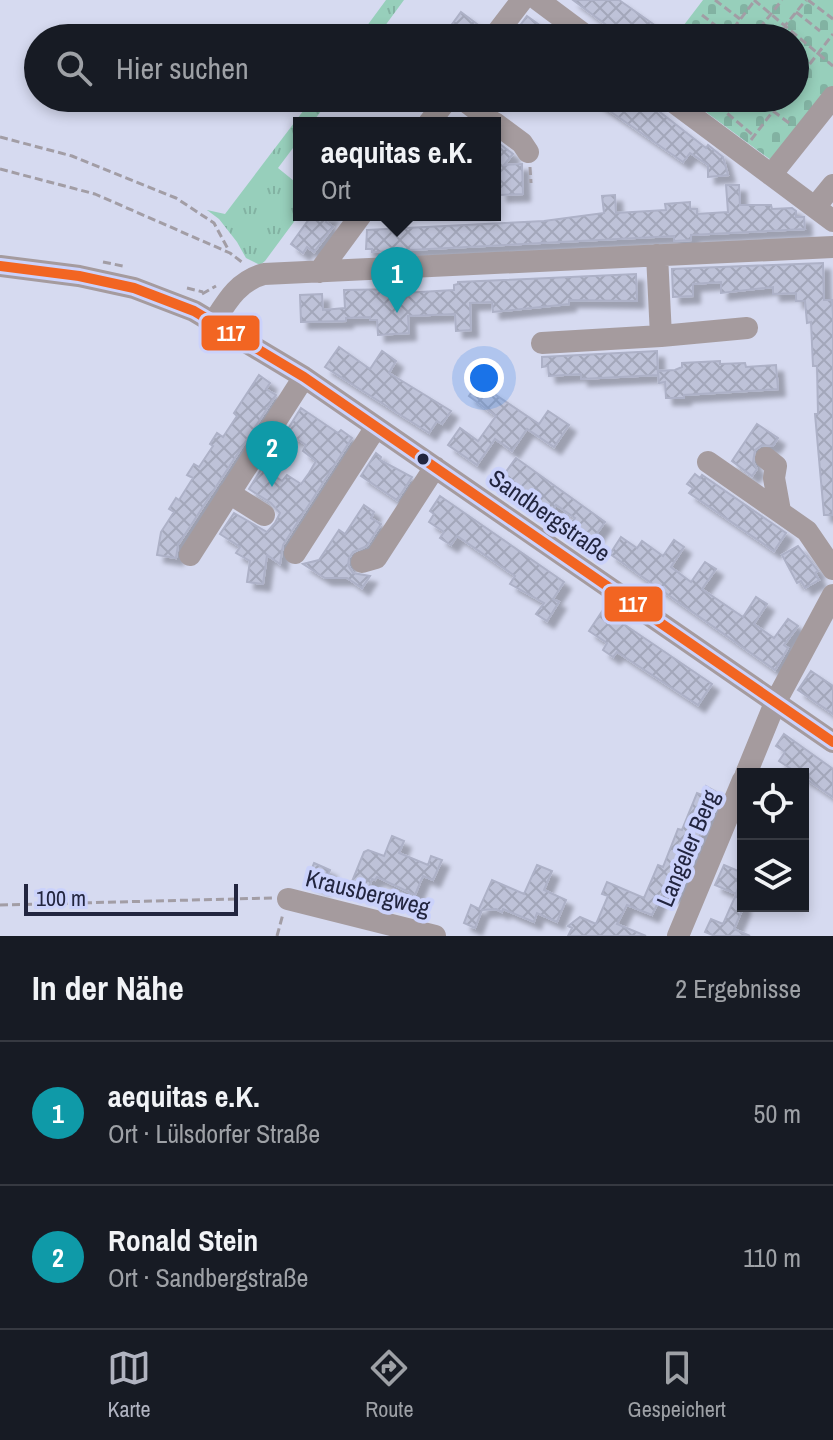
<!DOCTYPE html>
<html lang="de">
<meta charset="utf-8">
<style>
:root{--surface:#171b24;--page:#242831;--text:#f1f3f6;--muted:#9ea1a6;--line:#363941;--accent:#b0b3c0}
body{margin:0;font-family:"Archivo Narrow",sans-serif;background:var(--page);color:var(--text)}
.controls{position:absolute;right:24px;bottom:24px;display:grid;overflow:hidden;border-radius:0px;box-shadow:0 4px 12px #0003}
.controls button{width:72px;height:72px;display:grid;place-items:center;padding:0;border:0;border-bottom:2px solid var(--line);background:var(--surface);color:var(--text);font:40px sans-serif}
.scale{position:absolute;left:24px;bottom:20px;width:214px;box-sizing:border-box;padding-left:8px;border:4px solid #22253f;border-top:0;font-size:22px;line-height:28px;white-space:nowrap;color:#22253f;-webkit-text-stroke:6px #cbd2fb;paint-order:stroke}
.you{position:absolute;left:484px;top:378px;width:28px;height:28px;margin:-20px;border:6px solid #fff;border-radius:50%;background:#1a73e8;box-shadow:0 0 0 12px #1a73e833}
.badge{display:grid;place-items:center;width:52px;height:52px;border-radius:50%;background:var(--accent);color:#fff;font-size:26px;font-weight:700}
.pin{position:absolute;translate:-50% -66px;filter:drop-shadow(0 2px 4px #0008)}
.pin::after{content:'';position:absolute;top:42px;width:28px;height:24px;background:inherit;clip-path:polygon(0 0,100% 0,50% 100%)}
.popup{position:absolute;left:293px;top:117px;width:208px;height:104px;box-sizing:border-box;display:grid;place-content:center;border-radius:0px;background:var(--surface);filter:drop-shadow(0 2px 6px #0005);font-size:26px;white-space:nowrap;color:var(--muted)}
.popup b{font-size:30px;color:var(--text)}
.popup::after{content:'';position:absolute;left:50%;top:100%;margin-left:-16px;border:16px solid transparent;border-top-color:var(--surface)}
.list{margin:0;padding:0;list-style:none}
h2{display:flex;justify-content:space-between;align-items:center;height:104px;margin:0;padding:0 32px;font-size:34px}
h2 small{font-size:26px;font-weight:400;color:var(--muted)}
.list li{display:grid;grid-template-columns:52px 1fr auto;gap:24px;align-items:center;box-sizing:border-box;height:144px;padding:0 32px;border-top:2px solid var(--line)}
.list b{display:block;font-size:30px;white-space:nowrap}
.list p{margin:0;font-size:26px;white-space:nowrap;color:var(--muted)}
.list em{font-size:26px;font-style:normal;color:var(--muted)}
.icon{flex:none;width:44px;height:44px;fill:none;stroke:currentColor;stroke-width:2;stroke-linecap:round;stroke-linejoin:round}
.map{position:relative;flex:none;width:833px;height:936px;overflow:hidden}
.search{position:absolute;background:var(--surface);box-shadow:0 4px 12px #0003;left:24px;right:24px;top:24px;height:88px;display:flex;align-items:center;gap:20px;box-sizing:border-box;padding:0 28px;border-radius:44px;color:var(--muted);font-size:30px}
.sheet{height:392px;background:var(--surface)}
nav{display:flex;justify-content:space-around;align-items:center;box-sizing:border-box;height:112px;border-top:2px solid var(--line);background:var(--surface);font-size:22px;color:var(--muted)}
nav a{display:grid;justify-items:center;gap:4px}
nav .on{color:var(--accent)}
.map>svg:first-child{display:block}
.grass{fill:url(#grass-tufts)}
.cemetery{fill:url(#cemetery-stones)}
.building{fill:url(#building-cross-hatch);stroke:#adb1c7;stroke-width:2;filter:url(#shadow)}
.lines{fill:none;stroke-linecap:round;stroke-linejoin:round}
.path{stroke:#a29da5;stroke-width:3;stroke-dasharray:8 4;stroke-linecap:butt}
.minor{stroke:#a59b9e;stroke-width:22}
.bus-1-casing{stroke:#cbd2fb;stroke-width:16}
.bus-1{stroke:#f26522;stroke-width:10}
.bus-dot{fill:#22253f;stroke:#cbd2fb;stroke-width:3}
.labels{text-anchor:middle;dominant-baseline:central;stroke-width:8;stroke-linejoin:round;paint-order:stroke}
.street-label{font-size:24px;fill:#22253f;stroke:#cbd2fb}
.line-badge{stroke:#cbd2fb;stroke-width:3}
.badge-label{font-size:22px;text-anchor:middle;font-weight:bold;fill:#fff}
</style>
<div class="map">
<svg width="833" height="936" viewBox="0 0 833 936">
<defs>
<pattern id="grass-tufts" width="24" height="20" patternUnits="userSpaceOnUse" patternTransform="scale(2)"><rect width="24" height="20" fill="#97cfbb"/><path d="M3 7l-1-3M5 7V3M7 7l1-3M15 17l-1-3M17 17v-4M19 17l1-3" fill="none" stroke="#82b2a2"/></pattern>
<pattern id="cemetery-stones" width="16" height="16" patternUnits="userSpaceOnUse" patternTransform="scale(2)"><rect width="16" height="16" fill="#97cfbb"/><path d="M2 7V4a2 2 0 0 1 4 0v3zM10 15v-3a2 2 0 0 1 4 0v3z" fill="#82b2a2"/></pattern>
<pattern id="building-cross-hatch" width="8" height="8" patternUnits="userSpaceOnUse" patternTransform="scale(2)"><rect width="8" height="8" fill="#bec2d8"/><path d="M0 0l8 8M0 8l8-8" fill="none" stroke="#a3a7ba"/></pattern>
<filter id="shadow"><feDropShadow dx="7" dy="7" stdDeviation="2" flood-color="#0004"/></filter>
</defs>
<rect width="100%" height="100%" fill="#d6daf0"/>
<path class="grass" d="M386 0H404L376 38H358Z
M313 98H331L312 123H299V140L278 168 299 185V215L265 261 260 265 246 258 237 242 219 219 207 210 225 214Z"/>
<path class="cemetery" d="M703 0H833V91L775 163 687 98H795V38H674Z"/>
<path class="building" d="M573 0H619L673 38H624Z
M461 12 481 27 474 38H442Z
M527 16 541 26 557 38H511Z
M591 98H642L706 148 708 145 723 157 728 175 708 177V165L690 153 683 162Z
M496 141 513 154 504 165 522 164 523 194 500 195Z
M726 185H739L740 205H771L772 209 792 208 796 211V217H804L805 229 691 235V240L674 241V236L372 252V249H366L367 230 544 221 604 213 602 196 615 195 616 213 666 210 665 204 690 202V209H697V214L728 212Z
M312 215H331L326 222 333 227 314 252 307 247 303 253 291 244Z
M823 263 824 300H832L833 315V515H824L815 414H818L817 366H813L811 322 807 323 805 301H796V293L773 294V287L721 293V282L693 284V296L673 297 672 269Z
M636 274 637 301 569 300V304L493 312 492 302 470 303 471 330 456 331 455 314 408 316 409 333 378 335 377 320H370V317L346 318V321L301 322 300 295 322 294 323 310 345 308 344 290 402 289 403 293 454 290V285L458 284V282Z
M339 347 370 369 382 351 396 361 389 373 451 411 442 424 437 421 429 433 325 367Z
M657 351 658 375 581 379V374L549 376 548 366 542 367V357Z
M720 361V364L745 363 746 367 776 365 778 389 684 395V398H666L665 382 659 383 658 371 675 370 682 367V363Z
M259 375 270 383 266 389 276 395 178 545 176 558 157 555 161 532 174 512 169 509 176 498 179 500 193 478 187 475 194 464 199 467 213 446 210 444 217 433 223 437 237 416 234 413Z
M478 383 539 424 548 411 569 425 554 447 527 429 512 451 495 439 477 465 448 445 460 428 478 441 496 416 469 396Z
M301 408 338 433 341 430 352 438 283 545 280 564 267 555 263 584 247 582 250 561 236 553 240 547 220 534 234 513 267 532 275 523 280 513 271 503 249 489 262 468 282 481 287 475 301 484 309 473 316 461 303 451 306 445 286 432Z
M757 424 778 438 773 446 762 445 755 450 753 462 757 469 752 476 732 461Z
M376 453 381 457 380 460 412 477 397 500 361 476Z
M516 458 605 522 590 543 568 528 575 518 556 505 550 514 500 480Z
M695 474 700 478 702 475 786 533 774 551 689 493 693 488 687 484Z
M440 496 564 582 553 599 559 602 547 621 536 614 544 603 510 584 515 576 457 536 451 545 440 538 444 532 429 522 434 514 430 511Z
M364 505 374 512 371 518 381 524 367 546 353 552 349 558 348 565 353 573 370 576 362 588 347 578H325L303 564 319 560 339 530 345 534Z
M621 537 637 548 642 541 663 556 674 540 684 547 671 567 691 582 705 562 716 569 702 589 743 617 756 597 767 604 754 624 774 638 788 619 798 626 784 645 788 648 775 670 610 554Z
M798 546 818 571 815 573 819 580 805 588 801 581 797 583 782 555Z
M603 610 712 684 698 705 617 652 613 657 603 650 607 643 589 631Z
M811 671 833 686V714L798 690Z
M784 734 833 769V797L803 777V774H799L779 761 785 752 776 746Z
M706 786 718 793 711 810 714 812 704 826 699 838 702 839 678 898 663 892 652 915 627 905 617 924 646 936H568L572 928 568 926 580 917 596 924 608 896 602 894 607 882 644 898 658 865 663 867 678 829 682 830 697 793 702 795Z
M392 836 404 841 399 853 428 865 431 856 442 860 433 880 423 876 415 895 377 877 375 880 372 879 368 890 351 884 364 852 368 850 384 856Z
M314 863 330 870 323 888 307 881Z
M537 865 552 871 544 890 566 900 557 922 537 913 534 922 503 909 502 912 496 909 482 910 475 928 464 923 471 905 479 909 492 880 524 894Z
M724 865 743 873 736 894 715 885Z
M743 879V908L734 929 750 936H715L705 932 711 919 723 924Z"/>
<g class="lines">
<path class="path" d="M715 0 740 19
M754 0 833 66
M808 0 833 19
M796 12 820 31
M702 15 728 35
M690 31 698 38
M726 38 755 0
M752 38 782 0
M775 38 806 0
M795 83 833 34
M709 98 754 136
M719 106 726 98
M773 111 789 123
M0 137 72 156 176 198 214 223 229 251
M751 140 783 98
M530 167 531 183
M0 169 95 194 230 253 243 263
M103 262 123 266
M187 288 203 292
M202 294 216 286
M0 905 272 898
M277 936 283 914"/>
<path class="minor" d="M538 0 589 38
M493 38 522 0
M461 98 494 123
M668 98 833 221
M429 123 448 98
M495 123 522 143 528 152
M771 175 833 97
M815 207 833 185
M0 266 79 276 134 288 194 311 304 377 833 742
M319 272 361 215
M213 323C227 301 238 281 264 274L833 247
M661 336 747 328
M542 343 661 336 657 255
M766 458 776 466 774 478 780 511
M708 462 807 531 833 569
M229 493 264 515
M295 553 376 427
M190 555 304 377
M362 562 376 558 435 467
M746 774 775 703 833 595
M288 899 435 936
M678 936 743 780"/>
<g class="bus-1-casing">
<path id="bus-1" d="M0 266 79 276 134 288 194 311 304 377 833 742"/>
</g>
<use href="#bus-1" class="bus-1"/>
</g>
<circle class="bus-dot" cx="423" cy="459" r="7"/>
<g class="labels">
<g class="street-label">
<text transform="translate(550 515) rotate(35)">Sandbergstraße</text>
<text transform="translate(687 848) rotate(-67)">Langeler Berg</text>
<text transform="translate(368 892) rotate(14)">Krausbergweg</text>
</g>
</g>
<g class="line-badge">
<rect x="200" y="314" width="61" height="38" rx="8" fill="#f26522"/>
<rect x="603" y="585" width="61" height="38" rx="8" fill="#f26522"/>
</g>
<g class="badge-label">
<text x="231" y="341">117</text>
<text x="633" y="612">117</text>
</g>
</svg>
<div class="controls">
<button><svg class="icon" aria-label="locate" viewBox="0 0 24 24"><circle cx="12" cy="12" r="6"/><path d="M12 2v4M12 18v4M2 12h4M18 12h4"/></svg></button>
<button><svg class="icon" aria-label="layers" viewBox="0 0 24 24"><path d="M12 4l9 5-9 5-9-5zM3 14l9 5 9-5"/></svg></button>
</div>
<div class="scale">100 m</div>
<div class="you"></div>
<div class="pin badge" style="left:397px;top:313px;background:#0f9aa8">1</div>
<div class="popup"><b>aequitas e.K.</b>Ort</div>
<div class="pin badge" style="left:272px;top:487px;background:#0f9aa8">2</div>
<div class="search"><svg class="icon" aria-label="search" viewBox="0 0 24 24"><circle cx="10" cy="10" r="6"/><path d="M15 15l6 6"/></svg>Hier suchen</div>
</div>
<section class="sheet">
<h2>In der Nähe<small>2 Ergebnisse</small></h2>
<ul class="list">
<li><span class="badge" style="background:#0f9aa8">1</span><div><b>aequitas e.K.</b><p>Ort · Lülsdorfer Straße</p></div><em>50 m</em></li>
<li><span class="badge" style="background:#0f9aa8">2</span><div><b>Ronald Stein</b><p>Ort · Sandbergstraße</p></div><em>110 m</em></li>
</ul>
</section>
<nav>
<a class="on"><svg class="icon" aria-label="map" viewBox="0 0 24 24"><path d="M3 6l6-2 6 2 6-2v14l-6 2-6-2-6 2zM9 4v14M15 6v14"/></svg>Karte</a>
<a><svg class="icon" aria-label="directions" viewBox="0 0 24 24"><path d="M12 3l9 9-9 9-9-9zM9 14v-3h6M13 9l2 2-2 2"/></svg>Route</a>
<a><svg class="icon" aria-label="saved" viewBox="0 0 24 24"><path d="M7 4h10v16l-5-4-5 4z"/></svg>Gespeichert</a>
</nav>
